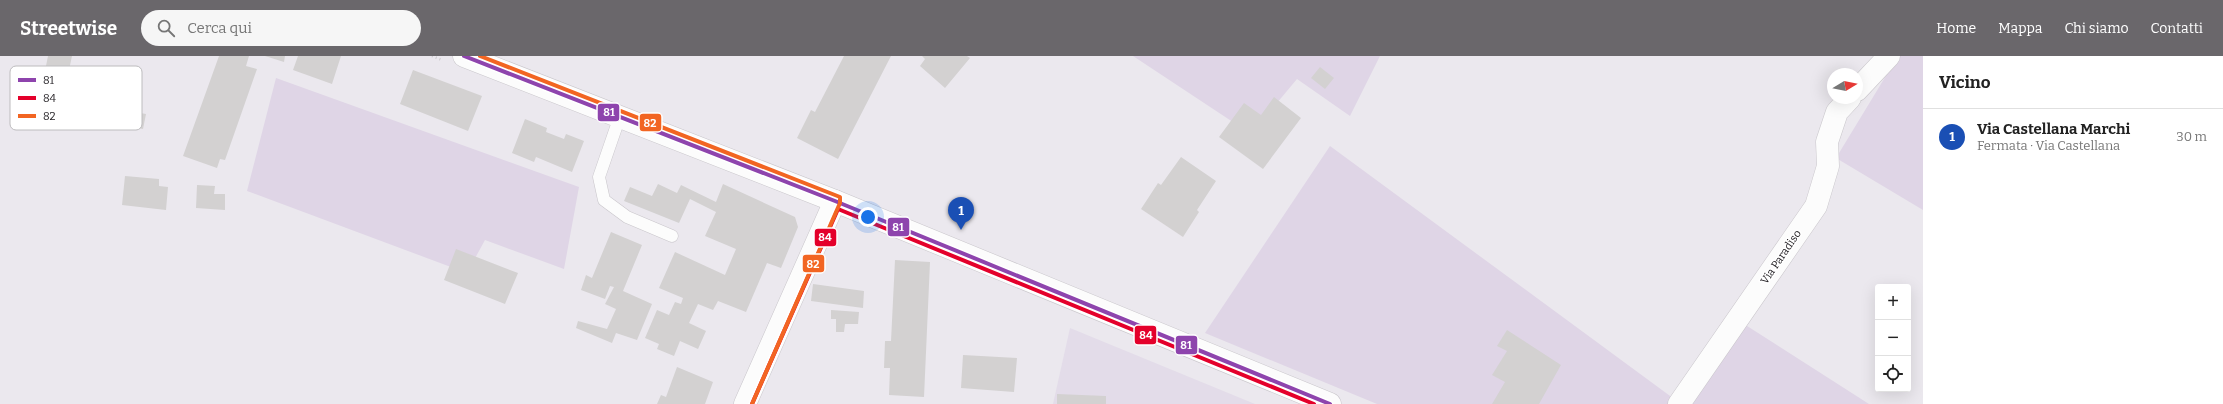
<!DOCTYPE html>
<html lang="it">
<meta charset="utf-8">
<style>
:root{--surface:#fff;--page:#f6f6f6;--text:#222;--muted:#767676;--line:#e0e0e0;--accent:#6a676b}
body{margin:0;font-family:Bitter,serif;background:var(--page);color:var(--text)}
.controls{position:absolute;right:12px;bottom:12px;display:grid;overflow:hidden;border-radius:4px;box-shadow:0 4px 16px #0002}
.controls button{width:36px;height:36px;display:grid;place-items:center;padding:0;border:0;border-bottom:1px solid var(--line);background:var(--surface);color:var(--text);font:20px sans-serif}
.compass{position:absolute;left:1827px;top:12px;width:36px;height:36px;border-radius:50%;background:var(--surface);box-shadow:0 4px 16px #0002;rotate:80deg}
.you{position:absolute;left:868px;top:161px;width:14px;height:14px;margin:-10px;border:3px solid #fff;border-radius:50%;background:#1a73e8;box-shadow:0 0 0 6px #1a73e833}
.badge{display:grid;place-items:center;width:26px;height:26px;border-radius:50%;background:var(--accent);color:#fff;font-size:13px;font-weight:700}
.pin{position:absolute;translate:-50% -33px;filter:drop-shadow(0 1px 2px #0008)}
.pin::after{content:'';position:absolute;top:21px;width:14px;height:12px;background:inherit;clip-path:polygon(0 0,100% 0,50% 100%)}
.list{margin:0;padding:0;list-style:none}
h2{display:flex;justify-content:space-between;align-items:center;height:52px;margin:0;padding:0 16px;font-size:17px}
h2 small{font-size:13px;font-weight:400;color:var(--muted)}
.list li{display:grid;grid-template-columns:26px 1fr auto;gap:12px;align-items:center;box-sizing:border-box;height:56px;padding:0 16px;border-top:1px solid var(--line)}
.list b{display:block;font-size:15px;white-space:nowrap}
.list p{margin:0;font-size:13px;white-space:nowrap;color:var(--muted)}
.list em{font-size:13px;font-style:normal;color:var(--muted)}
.icon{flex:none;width:22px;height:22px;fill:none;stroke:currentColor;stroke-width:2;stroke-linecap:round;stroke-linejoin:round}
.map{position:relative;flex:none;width:1923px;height:348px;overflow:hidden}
header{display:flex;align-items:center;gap:24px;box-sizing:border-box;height:56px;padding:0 20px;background:var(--accent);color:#fff}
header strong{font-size:19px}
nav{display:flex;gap:22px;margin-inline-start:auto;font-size:14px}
.search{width:280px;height:36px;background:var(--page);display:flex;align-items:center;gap:10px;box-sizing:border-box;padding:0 14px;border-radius:22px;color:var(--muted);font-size:15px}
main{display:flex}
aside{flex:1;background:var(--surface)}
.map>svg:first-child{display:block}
.built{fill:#e3dce9}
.green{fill:#dfd5e6}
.building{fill:#d3d1d1}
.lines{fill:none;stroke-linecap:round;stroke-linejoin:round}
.service-casing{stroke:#c9c6cb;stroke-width:13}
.minor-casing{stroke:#c9c6cb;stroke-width:23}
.tertiary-casing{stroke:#c9c6cb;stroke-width:23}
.secondary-casing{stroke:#c9c6cb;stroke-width:23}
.path{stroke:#cbc9cc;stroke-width:2.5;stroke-dasharray:1 3;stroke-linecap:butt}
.service{stroke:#fcfcfc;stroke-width:12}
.minor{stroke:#fcfcfc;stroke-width:22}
.tertiary{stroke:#fcfcfc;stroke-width:22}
.secondary{stroke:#fcfcfc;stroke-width:22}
.bus-1-casing{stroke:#fff;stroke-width:7}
.bus-2-casing{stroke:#fff;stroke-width:7}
.bus-3-casing{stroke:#fff;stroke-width:7}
.bus-1{stroke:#8e44ad;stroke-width:4}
.bus-2{stroke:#e4002b;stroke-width:4}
.bus-3{stroke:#f26522;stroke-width:4}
.labels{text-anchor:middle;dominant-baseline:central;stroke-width:3;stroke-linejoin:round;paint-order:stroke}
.street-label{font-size:11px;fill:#242125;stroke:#fff}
.key{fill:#fff;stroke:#bdbcbe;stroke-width:1}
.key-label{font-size:11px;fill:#242125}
.line-badge{stroke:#fff;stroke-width:1.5}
.badge-label{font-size:11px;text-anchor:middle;font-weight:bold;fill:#fff}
</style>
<header>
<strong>Streetwise</strong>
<div class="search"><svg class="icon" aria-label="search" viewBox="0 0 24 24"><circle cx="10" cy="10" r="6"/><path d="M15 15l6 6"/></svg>Cerca qui</div>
<nav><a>Home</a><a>Mappa</a><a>Chi siamo</a><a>Contatti</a></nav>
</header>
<main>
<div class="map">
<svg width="1923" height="348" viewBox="0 0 1923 348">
<rect width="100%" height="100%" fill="#ebe8ee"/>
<path class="built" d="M1070 272 1255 348H1053Z"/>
<path class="green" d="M1133 0H1380L1350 60 1297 23 1251 78Z
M1898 0H1923V154L1836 102Z
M276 22 579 131 564 213 485 184 467 217 247 135Z
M1330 90 1681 348 1733 261 1869 348H1377L1205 277Z"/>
<path class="building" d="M48 0H72L69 14 46 10Z
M219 0H249L246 10 257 13 225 104 220 103 217 112 183 100Z
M265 0H285L284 6Z
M298 0H341L332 28 293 14Z
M844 0H891L838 103 797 82 811 54 815 56Z
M922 0H967L970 2 945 32 920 10 925 3Z
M1320 11 1334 22 1325 33 1311 22Z
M413 14 482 40 468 75 400 48Z
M1274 41 1301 62 1263 113 1219 81 1244 47 1261 59Z
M124 54 146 58 143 73 121 69Z
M525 63 547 72 546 76 564 83 566 78 584 85 572 116 536 101 534 106 512 97Z
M1181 101 1216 125 1197 154 1199 156 1183 181 1141 153 1158 127 1161 129Z
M125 120 159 123V130L168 131 166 154 122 149Z
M658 128 677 137 681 129 716 146 723 128 795 161 798 171 781 212 767 207 746 256 718 245 713 254 698 248 689 267 706 275 698 293 680 285 674 300 657 293 659 288 645 282 657 254 669 259 675 246 681 248 683 242 659 232 675 196 725 219 736 193 705 180 716 156 690 143 679 167 624 145 630 131 652 140Z
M197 129 215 130 214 138H225V154L196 152Z
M611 176 642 189 623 235 652 248 637 284 616 277 612 287 576 272 578 265 607 273 616 253 605 248 614 231 610 230 605 243 581 234 586 219 592 222Z
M456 193 518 217 505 248 444 224Z
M895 204 930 206 924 341 889 339 890 312H884L885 285H891Z
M813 228 864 235 863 252 811 245Z
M831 254 859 256 858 268H845L844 276H836V263H831Z
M1507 274 1561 309 1539 348H1492L1505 326 1492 319 1507 295 1497 290Z
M963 299 1017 302 1014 336 961 332Z
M677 311 713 326 705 348H657L661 339 666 341Z
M1057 338 1106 340V348H1057Z"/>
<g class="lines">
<g class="service-casing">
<path id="service" d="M620 60 599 121 604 144 627 161 672 180"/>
</g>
<g class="minor-casing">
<path id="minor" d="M1857 34 1889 0
M1679 348 1816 150 1828 110 1827 86 1837 56 1850 42"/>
</g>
<g class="tertiary-casing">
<path id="tertiary" d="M745 348 835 145"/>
</g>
<g class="secondary-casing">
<path id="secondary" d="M464 0 835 145 1330 348"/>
</g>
<path class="path" d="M432 0 442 4"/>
<use href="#service" class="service"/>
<use href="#minor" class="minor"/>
<use href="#tertiary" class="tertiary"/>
<use href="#secondary" class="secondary"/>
<g class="bus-1-casing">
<path id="bus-1" d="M464 0 835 145 1330 348"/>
</g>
<g class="bus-2-casing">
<path id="bus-2" d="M752 348 838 153 1314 348"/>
</g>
<g class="bus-3-casing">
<path id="bus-3" d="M480 0 840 141V147L752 348"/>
</g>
<use href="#bus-1" class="bus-1"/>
<use href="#bus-2" class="bus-2"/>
<use href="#bus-3" class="bus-3"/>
</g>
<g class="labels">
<g class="street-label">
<text transform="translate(1781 201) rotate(-56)">Via Paradiso</text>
</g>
</g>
<rect x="10" y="10" width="132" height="64" rx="6" class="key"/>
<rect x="18" y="22" width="18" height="4" fill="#8e44ad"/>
<rect x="18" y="40" width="18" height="4" fill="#e4002b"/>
<rect x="18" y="58" width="18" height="4" fill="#f26522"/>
<g class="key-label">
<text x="43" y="28">81</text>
<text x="43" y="46">84</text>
<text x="43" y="64">82</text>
</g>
<g class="line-badge">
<rect x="597" y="47" width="23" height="19" rx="4" fill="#8e44ad"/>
<rect x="639" y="57" width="23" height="19" rx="4" fill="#f26522"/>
<rect x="887" y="161" width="23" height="20" rx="4" fill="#8e44ad"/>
<rect x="814" y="172" width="23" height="19" rx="4" fill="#e4002b"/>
<rect x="802" y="198" width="23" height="19" rx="4" fill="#f26522"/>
<rect x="1134" y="269" width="23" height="20" rx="4" fill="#e4002b"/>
<rect x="1175" y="279" width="23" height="20" rx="4" fill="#8e44ad"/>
</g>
<g class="badge-label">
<text x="609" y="60">81</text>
<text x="650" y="71">82</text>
<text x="898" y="175">81</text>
<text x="825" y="185">84</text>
<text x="813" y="212">82</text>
<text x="1146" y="283">84</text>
<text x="1186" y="293">81</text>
</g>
</svg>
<div class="controls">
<button>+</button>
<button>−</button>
<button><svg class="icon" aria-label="locate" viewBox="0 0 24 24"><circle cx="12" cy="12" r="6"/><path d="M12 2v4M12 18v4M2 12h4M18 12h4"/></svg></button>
</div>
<svg class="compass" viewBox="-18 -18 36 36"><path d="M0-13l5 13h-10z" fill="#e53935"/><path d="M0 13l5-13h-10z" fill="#767676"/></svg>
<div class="you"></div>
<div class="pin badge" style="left:961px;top:174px;background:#1a4fb4">1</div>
</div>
<aside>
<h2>Vicino<small></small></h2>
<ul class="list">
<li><span class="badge" style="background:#1a4fb4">1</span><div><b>Via Castellana Marchi</b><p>Fermata · Via Castellana</p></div><em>30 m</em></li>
</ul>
</aside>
</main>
